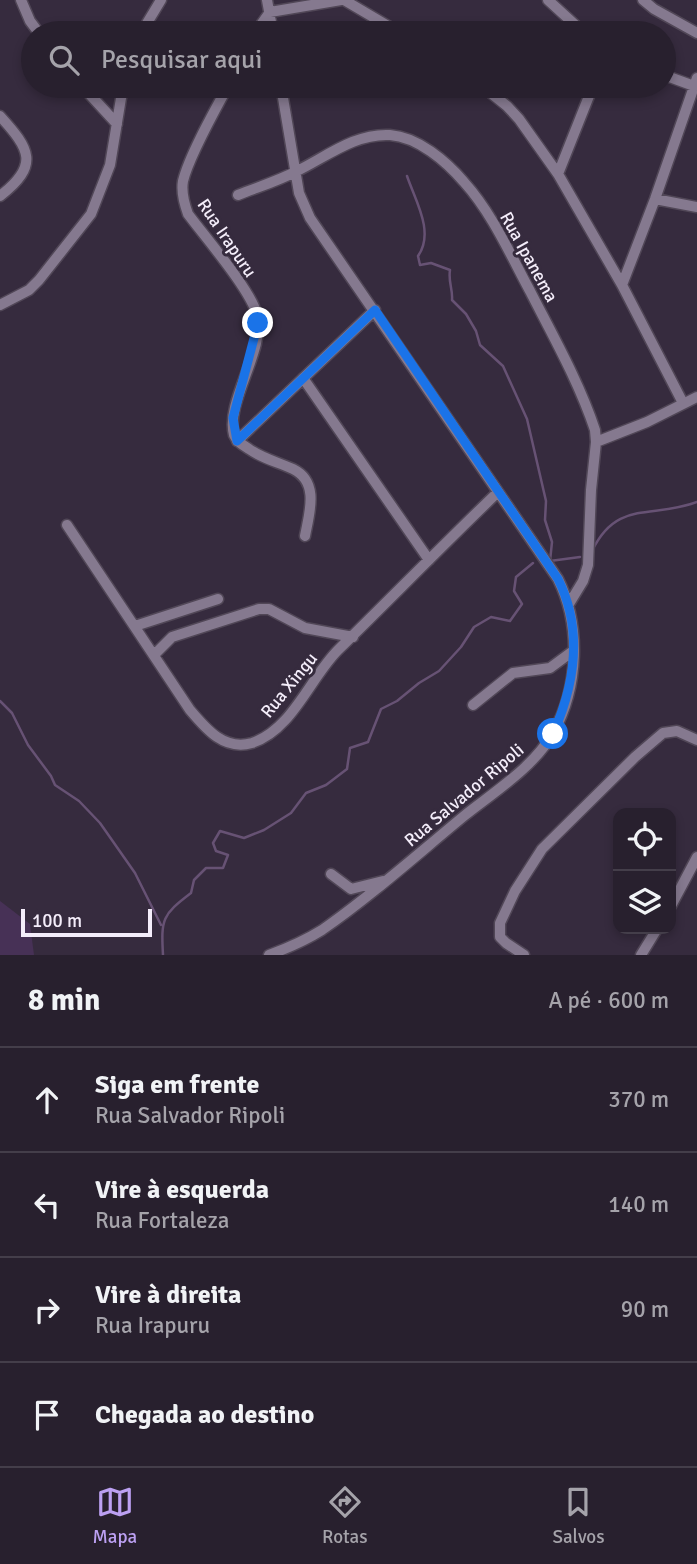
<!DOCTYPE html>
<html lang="pt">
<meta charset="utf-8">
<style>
:root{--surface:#28202e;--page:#342d3a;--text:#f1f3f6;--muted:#a5a3aa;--line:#443e4a;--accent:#bca0f2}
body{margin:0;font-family:Signika,sans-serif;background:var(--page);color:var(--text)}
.controls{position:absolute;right:21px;bottom:21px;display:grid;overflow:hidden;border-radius:14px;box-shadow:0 4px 10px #0003}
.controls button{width:63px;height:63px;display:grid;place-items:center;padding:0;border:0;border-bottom:2px solid var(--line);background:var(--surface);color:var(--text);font:35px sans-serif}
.scale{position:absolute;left:21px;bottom:18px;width:131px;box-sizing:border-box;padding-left:7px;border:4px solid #f4edfa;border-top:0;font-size:19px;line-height:24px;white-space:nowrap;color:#f4edfa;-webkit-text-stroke:5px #362b3e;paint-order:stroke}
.stop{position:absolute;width:21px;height:21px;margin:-16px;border:5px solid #1a73e8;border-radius:50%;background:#fff}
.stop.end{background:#1a73e8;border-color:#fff;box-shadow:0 2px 7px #0008}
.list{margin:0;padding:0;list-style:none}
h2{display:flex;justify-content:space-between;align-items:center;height:91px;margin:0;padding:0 28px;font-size:30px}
h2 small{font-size:23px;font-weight:400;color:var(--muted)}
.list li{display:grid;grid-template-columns:46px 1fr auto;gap:21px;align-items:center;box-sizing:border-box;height:105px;padding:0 28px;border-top:2px solid var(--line)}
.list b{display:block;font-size:26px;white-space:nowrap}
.list p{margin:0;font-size:23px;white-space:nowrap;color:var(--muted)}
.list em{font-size:23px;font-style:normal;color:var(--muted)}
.icon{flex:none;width:38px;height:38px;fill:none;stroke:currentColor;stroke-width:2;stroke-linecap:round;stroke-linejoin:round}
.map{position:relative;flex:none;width:697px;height:955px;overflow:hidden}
.search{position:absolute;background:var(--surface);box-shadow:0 4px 10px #0003;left:21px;right:21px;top:21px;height:77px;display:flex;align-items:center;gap:18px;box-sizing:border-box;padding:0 24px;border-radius:38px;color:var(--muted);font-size:26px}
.sheet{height:511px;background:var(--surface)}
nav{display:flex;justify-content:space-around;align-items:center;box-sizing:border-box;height:98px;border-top:2px solid var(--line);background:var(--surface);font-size:19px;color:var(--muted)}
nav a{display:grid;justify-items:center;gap:4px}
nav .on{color:var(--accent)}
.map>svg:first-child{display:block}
.green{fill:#473156}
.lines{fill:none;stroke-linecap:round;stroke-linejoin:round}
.stream{stroke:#675274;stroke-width:2.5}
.minor-casing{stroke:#514757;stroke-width:13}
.minor{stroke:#85798f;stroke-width:10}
.route{stroke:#1a73e8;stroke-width:9}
.labels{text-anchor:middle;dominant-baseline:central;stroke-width:6;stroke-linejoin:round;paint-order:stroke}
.street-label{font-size:18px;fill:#f4edfa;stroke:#362b3e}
</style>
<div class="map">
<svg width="697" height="955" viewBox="0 0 697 955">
<rect width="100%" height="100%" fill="#362b3e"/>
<path class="green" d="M0 901 30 924 34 955H0Z"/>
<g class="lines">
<path class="stream" d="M407 176C415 200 435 232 418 256L420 265 431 263 450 270C448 282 453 289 452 300L466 314 476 331 480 345 503 366 527 419 546 501 545 520 552 542 550 561 580 557
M592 551C617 499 652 519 697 502
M0 701 12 713 28 745 51 776 55 785 79 801 100 823 135 873 161 925
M163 955C161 919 162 915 191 893L194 880 206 868H223L228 855 216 851 213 843 220 831 244 838 264 830 291 813 306 793 326 785 347 769 350 748 368 742 381 709 397 701 419 683 439 671 461 647 474 627 491 617 510 621 522 604 514 591 516 577 533 563"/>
<g class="minor-casing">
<path id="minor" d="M21 0 30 21 39 33
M267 0 273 33
M344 0 400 33
M548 0 584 33
M643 0 654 9 697 33
M141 33 161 0
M255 33 270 12 341 0
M664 75 694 86
M82 86 117 124
M228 86C215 110 189 156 183 181 181 192 184 203 188 214 205 237 251 290 257 315 266 350 225 401 234 435 237 442 243 445 249 449 263 459 278 462 293 469 320 482 309 514 305 536
M482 86 507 106 519 119 558 174 622 285 683 403
M0 116C30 149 40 165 0 196
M558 174 593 86
M238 195C258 187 278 181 297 171 326 157 355 133 390 135 418 137 446 161 464 182 492 213 510 254 530 291 553 336 579 382 595 430L596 442 591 490 588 565 583 581 569 604
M655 199 697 207
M622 285 655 199 697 78
M0 305 29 290 39 280 91 214 110 165 123 86
M303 378 429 560
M237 441 375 310
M596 442 647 422 697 397
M67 525 190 710C206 729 224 751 252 743 292 730 310 678 338 650 391 598 444 544 498 492
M135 626 218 599
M154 655 172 637 259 609H269L305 628 353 637
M473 705 513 673 550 668 573 651
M331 874 351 889 383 881
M671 906 697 857
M269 955C288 948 306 940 322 930 370 897 419 853 464 816 494 792 534 767 553 733 579 687 581 625 558 579L310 218 299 193 281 86
M524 955 506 943 500 937V923L515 891 542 849 635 757 663 733 677 731 697 740
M641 955 657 929"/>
</g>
<use href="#minor" class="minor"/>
</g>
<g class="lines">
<path class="route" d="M258 323 233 418 237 441 375 310 558 579C583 629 575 684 553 734"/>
</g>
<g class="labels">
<g class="street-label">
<text transform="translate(227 238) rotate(56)">Rua Irapuru</text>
<text transform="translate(529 257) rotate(61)">Rua Ipanema</text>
<text transform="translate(289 685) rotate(-51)">Rua Xingu</text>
<text transform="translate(464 795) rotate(-40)">Rua Salvador Ripoli</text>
</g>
</g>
</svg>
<div class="controls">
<button><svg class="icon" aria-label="locate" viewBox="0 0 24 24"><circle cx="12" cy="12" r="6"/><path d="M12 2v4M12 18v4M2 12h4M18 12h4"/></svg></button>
<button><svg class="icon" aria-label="layers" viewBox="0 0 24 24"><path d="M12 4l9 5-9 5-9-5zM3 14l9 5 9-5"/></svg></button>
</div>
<div class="scale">100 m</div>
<div class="stop" style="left:553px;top:734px"></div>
<div class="stop end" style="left:258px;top:323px"></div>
<div class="search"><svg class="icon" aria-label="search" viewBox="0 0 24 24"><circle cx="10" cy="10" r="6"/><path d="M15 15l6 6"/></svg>Pesquisar aqui</div>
</div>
<section class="sheet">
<h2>8 min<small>A pé · 600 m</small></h2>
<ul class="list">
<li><svg class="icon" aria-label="ahead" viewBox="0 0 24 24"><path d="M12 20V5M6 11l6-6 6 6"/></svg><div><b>Siga em frente</b><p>Rua Salvador Ripoli</p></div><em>370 m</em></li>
<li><svg class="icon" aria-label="left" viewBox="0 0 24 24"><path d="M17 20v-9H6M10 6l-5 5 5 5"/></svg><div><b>Vire à esquerda</b><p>Rua Fortaleza</p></div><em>140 m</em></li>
<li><svg class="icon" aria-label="right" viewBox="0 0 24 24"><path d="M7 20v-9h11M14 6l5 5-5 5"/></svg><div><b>Vire à direita</b><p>Rua Irapuru</p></div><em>90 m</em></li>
<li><svg class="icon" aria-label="arrive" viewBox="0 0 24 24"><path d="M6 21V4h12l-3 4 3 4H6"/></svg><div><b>Chegada ao destino</b></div></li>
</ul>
</section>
<nav>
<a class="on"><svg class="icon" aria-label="map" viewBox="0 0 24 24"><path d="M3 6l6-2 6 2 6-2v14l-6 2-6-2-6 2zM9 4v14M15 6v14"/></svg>Mapa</a>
<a><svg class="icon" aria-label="directions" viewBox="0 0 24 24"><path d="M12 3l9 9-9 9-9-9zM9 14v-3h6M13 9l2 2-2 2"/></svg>Rotas</a>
<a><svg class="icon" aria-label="saved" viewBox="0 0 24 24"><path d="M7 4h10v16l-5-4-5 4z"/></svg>Salvos</a>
</nav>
